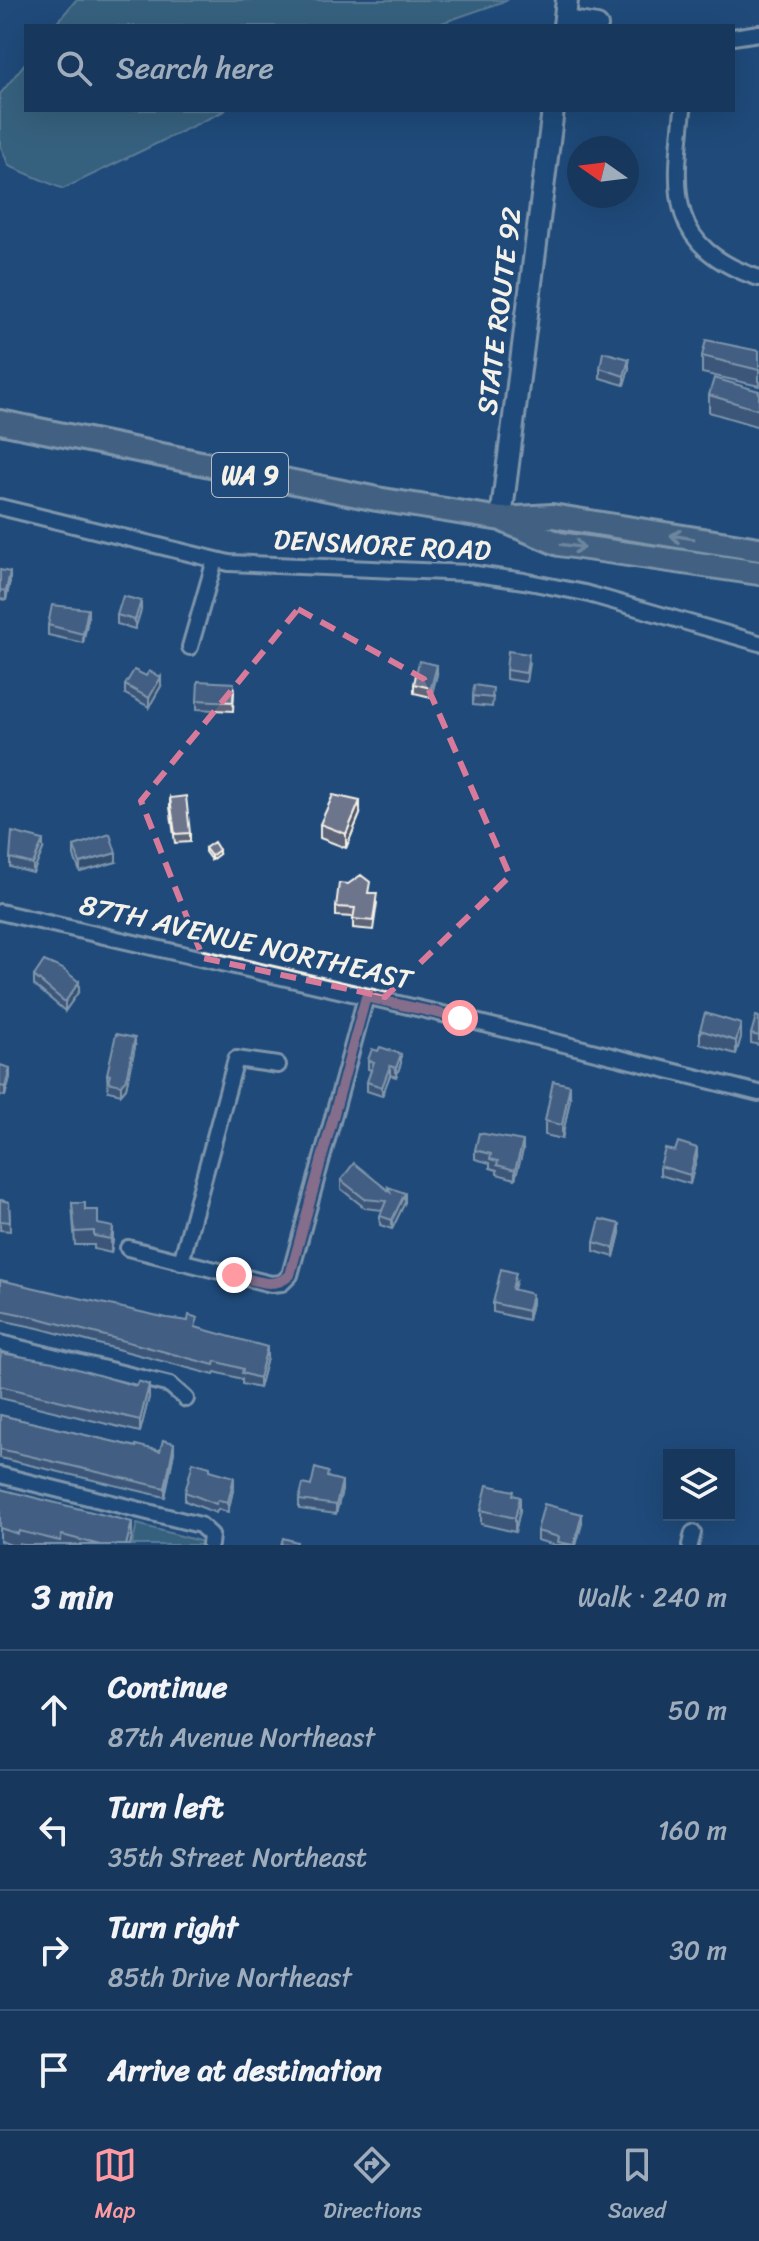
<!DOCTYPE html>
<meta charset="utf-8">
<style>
:root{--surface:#17385c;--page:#244365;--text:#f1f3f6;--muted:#9eacbb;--line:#365272;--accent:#ff9aa2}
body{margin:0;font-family:Sriracha,sans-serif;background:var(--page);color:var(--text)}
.controls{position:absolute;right:24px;bottom:24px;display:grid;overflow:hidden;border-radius:0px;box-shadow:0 8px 32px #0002}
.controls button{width:72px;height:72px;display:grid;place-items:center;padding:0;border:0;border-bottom:2px solid var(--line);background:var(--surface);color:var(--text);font:40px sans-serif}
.compass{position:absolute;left:567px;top:136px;width:72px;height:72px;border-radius:50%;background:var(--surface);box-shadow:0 8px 32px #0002;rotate:284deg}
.stop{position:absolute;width:24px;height:24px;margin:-18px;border:6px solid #ff9aa2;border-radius:50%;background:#fff}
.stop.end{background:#ff9aa2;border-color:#fff;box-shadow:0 2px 8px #0008}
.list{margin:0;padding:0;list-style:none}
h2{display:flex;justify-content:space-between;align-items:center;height:104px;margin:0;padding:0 32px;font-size:34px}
h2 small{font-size:26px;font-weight:400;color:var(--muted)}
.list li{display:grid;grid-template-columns:52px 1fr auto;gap:24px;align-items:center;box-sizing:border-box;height:120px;padding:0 32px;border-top:2px solid var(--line)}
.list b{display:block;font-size:30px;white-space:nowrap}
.list p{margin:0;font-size:26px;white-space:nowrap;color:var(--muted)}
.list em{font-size:26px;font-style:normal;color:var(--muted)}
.icon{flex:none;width:44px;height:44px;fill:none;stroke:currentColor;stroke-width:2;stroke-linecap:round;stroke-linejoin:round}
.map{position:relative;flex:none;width:759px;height:1545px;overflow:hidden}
.search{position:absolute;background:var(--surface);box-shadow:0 8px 32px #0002;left:24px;right:24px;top:24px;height:88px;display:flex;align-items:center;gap:20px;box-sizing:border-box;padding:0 28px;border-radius:0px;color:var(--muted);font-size:30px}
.sheet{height:584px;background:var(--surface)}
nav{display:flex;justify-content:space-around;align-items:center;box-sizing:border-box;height:112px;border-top:2px solid var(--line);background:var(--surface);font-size:22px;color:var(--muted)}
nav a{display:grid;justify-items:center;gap:4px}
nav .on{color:var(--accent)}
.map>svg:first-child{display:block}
.green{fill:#537c84;stroke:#a4b6b6;stroke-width:2}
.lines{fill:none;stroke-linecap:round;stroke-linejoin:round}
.street-casing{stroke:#f4f1e8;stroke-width:20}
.secondary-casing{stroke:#f4f1e8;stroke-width:26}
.primary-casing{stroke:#f4f1e8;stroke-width:28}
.street{stroke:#1f4a7a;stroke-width:14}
.secondary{stroke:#1f4a7a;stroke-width:20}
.primary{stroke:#6d7d8c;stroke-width:22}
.wall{fill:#5e6579;stroke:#f4f1e8;stroke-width:2}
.shaded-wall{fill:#4c5263;stroke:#f4f1e8;stroke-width:2}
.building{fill:#6d758d;stroke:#f4f1e8;stroke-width:2}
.oneway{stroke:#cccecc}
.route{stroke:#ff9aa2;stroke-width:10}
.marked{fill:none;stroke:#d87a9a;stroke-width:6;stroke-dasharray:16 10;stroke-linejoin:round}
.labels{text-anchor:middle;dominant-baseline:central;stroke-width:6;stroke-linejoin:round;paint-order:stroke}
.shield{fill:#1f4a7a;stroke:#b4bfc7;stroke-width:2}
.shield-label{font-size:26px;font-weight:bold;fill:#f4f1e8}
.street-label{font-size:28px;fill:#f4f1e8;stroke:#1f4a7a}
</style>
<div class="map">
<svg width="759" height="1545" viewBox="0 0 759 1545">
<rect width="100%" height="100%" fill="#1f4a7a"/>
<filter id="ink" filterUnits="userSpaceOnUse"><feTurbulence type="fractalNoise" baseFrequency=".0125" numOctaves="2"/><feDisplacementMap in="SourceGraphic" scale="16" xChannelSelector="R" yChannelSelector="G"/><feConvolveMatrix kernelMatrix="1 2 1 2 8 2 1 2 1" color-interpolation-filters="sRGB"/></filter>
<g filter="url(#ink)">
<path class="green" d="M76 0H508L433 26H54Z
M26 62V110H226L63 189 9 166 0 145V94Z
M137 1524 203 1542 202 1545H132Z"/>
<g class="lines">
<g class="street-casing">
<path id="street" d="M733 37 759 33
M683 110C674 192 666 247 759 278
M0 507 229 563 469 573 524 581 585 593 759 643
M190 647 215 560
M0 912 460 1018 759 1093
M128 1248 271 1284 282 1283 290 1275 366 997
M181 1262 236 1059 278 1065
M0 1343 170 1385 186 1399
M0 1475 200 1525 211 1535 210 1545
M690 1545 693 1533"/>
</g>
<g class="secondary-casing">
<path id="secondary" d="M565 21 597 26
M564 26 567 0
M501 519 553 110"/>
</g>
<g class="primary-casing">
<path id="primary" d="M0 422 377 499 501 519 552 516 759 549
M505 521 559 544 759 573"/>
</g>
<use href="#street" class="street"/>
<use href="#secondary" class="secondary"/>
<use href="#primary" class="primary"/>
</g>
<path class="wall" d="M759 351V386L702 373V356Z
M600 368H629L624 385 600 378Z
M759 391V427L709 412V395Z
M0 570 10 581 6 600 0 599Z
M141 610 135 629 117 624V615Z
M88 619 83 643 48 635V625Z
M529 663 526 682 506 679V670Z
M437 674 431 697 414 693V684Z
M125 685 161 686 149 707 125 694Z
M234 692 233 711 197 709V700Z
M473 696 493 697 492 707 473 705Z
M170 798 190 833V842L175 843 170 807Z
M360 814 346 848 320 838V824Z
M74 846 116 862 80 872 74 856Z
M205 848 219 854 211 860 205 852Z
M43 849 33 873 10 867V858Z
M370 893 377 903 373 930 353 928V917L336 916V907Z
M34 976 79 991 65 1011 34 985Z
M759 1017V1045L751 1043V1034Z
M700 1030 741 1037 736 1054 700 1044Z
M135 1047 126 1088 121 1094 108 1091 107 1074Z
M368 1060 401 1063 396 1077 390 1075 382 1096 367 1091V1082L371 1070 368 1069Z
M0 1065 10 1077 5 1096 0 1095Z
M570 1099 562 1139 545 1135V1121Z
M475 1150H523L515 1179 497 1174V1170L490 1168V1163L475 1159Z
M697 1157 690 1184 660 1175V1166Z
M341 1180 388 1191V1187L405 1202 392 1229 380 1225V1216L383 1210 365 1208 341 1189Z
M0 1200 9 1202 10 1231 0 1230Z
M72 1203 85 1210 113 1240 111 1253 94 1249V1245H75Z
M620 1233 614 1257 594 1251V1242Z
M0 1280 198 1328 267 1358 259 1388 242 1384V1379L215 1372 214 1375 38 1328 0 1320Z
M516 1282 514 1289 532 1303 528 1320 493 1312V1303Z
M0 1359 149 1397 140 1432 0 1398Z
M0 1415 136 1447 174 1452 165 1497 0 1458Z
M210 1470 234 1486 228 1512 218 1509 216 1513 185 1501V1492Z
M328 1477 342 1490 336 1514 299 1509V1500L311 1486Z
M0 1489 132 1535 130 1545H24L19 1544 18 1545H11L0 1541Z
M481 1510H520L515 1532 481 1524Z
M582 1523 576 1545H555L537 1540V1531Z"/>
<path class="shaded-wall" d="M629 359V368L624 385V376Z
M10 572V581L6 600V591Z
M141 601V610L135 629V620Z
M88 609V619L83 643V634Z
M437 665V674L431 697V688Z
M161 677V686L149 707V698Z
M360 801V814L346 848V834Z
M43 840V849L33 873V864Z
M219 850V854L211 860V856Z
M116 853V862L80 872V863Z
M79 982V991L65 1011V1002Z
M741 1024V1037L736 1054V1041Z
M135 1038V1047L126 1088 121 1094V1085Z
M401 1054V1063L396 1077V1068Z
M390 1066V1075L382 1096V1087Z
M10 1068V1077L5 1096V1087Z
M570 1085V1099L562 1139V1125Z
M523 1141V1150L515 1179V1170Z
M697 1148V1157L690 1184V1175Z
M405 1193V1202L392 1229V1220Z
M620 1224V1233L614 1257V1248Z
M113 1227V1240L111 1253V1239Z
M532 1294V1303L528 1320V1311Z
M267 1347V1358L259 1388V1378Z
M149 1385V1397L140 1432V1420Z
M174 1443V1452L165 1497V1488Z
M234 1477V1486L228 1512V1502Z
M342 1481V1490L336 1514V1505Z
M520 1497V1510L515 1532V1518Z
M582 1514V1523L576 1545H574Z
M132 1522V1535L130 1545H126Z"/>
<path class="building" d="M706 340 759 351V370L702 356Z
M603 352 629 359 624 376 600 368Z
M714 378 759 391V410L709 395Z
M0 570 10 572 6 591 0 590Z
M123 596 141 601 135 620 117 615Z
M52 605 88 609 83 634 48 625Z
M508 651 529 654 526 673 506 670Z
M419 661 437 665 431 688 414 684Z
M134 670 146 676 149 671 161 677 149 698 125 685Z
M198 681 234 683 233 702 197 700Z
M474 685 493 688 492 698 473 696Z
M333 795 360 801 346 834 320 824Z
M186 796 190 833 175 834 170 798Z
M12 832 43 840 33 864 10 858Z
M110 834 116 853 80 863 74 846Z
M214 842 219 850 211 856 205 848Z
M361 875 370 882 368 893H377L373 921 353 919 355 908 336 907 339 883 348 884Z
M44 961 63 969 79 982 65 1002 34 976Z
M705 1013 741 1024 736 1041 700 1030Z
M756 1016 759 1017V1036L751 1034Z
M116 1034 135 1038 126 1079 121 1085 108 1082 110 1075 107 1074Z
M380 1047 401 1054 396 1068 390 1066 382 1087 367 1082 374 1062 368 1060 372 1049 378 1051Z
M0 1065 10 1068 5 1087 0 1086Z
M553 1081 570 1085 562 1125 545 1121Z
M479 1133 523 1141 515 1170 497 1165 498 1161 490 1159 491 1154 475 1150Z
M678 1142 697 1148 690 1175 660 1166 665 1149 675 1151Z
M354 1163 390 1192 388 1187 405 1193 392 1220 380 1216 386 1201 365 1199 341 1180Z
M0 1200 9 1202 10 1222 0 1221Z
M72 1203H85V1210H98V1224L113 1227 111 1239 94 1236V1231L75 1232Z
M600 1219 620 1224 614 1248 594 1242Z
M501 1269 516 1273 512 1289 532 1294 528 1311 493 1303Z
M0 1280 167 1318 188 1321 189 1315 198 1318 195 1327 267 1347 259 1378 242 1373 243 1369 215 1361 214 1365 38 1318 0 1310Z
M1 1353 53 1362 136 1386 138 1381 149 1385 140 1420 0 1386V1359Z
M0 1415 136 1447V1445L160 1451 163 1440 174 1443 165 1488 0 1449Z
M193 1462 210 1467V1470L234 1477 228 1502 218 1500 216 1504 185 1492Z
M315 1468 328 1472 327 1477 342 1481 336 1505 299 1500 303 1484 311 1486Z
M487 1485 514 1491 513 1495 520 1497 515 1518 481 1510Z
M0 1489 132 1522 126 1545H100L62 1535 60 1541 19 1531 18 1534 0 1528Z
M544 1504 582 1514 574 1545 558 1542 559 1537 537 1531Z
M283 1538 297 1542 296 1545H281Z"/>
<defs><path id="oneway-shaft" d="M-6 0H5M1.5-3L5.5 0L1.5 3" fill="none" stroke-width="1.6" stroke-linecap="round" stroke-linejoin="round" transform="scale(2)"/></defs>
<g class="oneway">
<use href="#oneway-shaft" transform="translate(682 537) rotate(-171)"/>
<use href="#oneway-shaft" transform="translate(573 546) rotate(8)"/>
</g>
</g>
<g class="lines" filter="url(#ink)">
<path class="route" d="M234 1275C254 1280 274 1290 290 1275L366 997 460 1018"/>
</g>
<path d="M0 0H759V1545H0ZM298 609 424 679 510 876 385 997 203 958 141 801Z" fill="#1f4a7a" fill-opacity=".55" fill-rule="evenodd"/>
<path class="marked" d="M298 609 424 679 510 876 385 997 203 958 141 801Z"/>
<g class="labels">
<rect class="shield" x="212" y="453" width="76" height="44" rx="6"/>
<g class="shield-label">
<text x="250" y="475">WA 9</text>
</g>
<g class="street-label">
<text transform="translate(499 311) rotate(-83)">STATE ROUTE 92</text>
<text transform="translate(382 545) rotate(3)">DENSMORE ROAD</text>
<text transform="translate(246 942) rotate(13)">87TH AVENUE NORTHEAST</text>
</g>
</g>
</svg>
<div class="controls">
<button><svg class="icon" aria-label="layers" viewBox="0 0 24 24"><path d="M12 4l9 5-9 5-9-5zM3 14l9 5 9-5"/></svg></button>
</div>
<svg class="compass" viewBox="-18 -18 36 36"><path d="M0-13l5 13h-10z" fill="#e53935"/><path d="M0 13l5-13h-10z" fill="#9eacbb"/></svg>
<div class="stop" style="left:460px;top:1018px"></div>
<div class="stop end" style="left:234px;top:1275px"></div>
<div class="search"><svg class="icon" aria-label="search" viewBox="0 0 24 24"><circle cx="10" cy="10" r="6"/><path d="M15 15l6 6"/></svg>Search here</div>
</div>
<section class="sheet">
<h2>3 min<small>Walk · 240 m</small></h2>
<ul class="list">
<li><svg class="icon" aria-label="ahead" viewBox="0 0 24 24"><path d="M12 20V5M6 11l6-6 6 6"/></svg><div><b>Continue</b><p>87th Avenue Northeast</p></div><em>50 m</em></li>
<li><svg class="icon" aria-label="left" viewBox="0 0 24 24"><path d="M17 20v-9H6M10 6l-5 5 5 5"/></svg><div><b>Turn left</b><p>35th Street Northeast</p></div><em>160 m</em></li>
<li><svg class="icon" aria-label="right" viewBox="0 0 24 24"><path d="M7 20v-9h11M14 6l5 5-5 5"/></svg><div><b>Turn right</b><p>85th Drive Northeast</p></div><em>30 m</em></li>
<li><svg class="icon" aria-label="arrive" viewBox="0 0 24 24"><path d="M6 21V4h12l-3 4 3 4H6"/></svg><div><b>Arrive at destination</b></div></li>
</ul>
</section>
<nav>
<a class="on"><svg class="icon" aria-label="map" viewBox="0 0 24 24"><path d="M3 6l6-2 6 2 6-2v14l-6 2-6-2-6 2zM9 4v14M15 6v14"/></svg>Map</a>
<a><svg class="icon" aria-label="directions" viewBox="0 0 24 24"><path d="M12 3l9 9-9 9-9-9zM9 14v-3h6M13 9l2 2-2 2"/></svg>Directions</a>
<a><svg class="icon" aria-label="saved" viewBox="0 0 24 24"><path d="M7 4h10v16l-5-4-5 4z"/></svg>Saved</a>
</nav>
